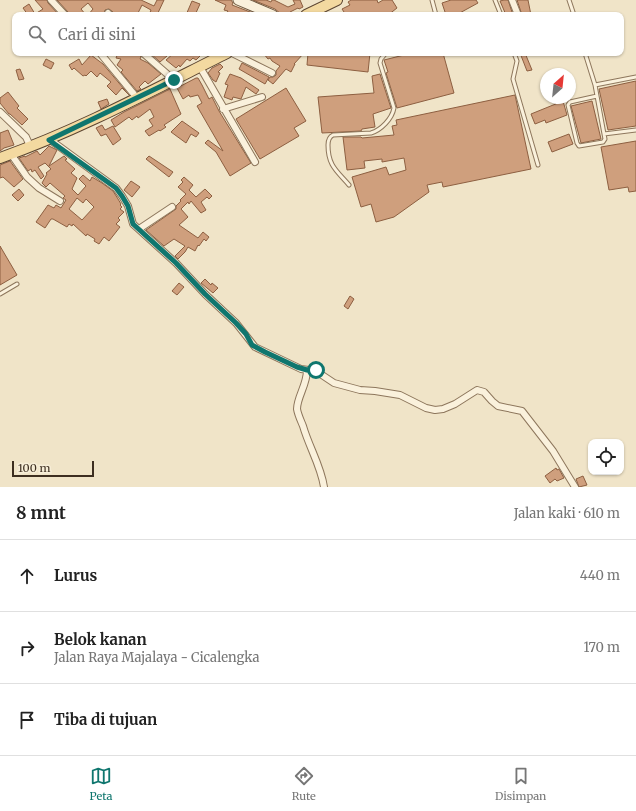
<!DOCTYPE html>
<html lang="id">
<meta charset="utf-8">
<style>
:root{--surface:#fff;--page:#f2f2f2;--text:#222;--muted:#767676;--line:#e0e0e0;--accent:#0f766e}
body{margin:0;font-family:Merriweather,serif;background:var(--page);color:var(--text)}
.controls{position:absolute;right:12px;bottom:12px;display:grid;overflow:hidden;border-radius:8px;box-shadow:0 1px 3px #0004}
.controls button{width:36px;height:36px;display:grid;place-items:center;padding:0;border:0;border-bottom:1px solid var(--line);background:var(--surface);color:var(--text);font:20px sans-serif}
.compass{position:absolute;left:540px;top:68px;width:36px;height:36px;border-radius:50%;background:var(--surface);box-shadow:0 1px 3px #0004;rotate:27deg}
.scale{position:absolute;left:12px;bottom:10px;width:82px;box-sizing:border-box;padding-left:4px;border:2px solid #3d2e20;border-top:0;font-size:11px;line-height:14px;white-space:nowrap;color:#3d2e20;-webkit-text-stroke:3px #f7eed8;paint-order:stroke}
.stop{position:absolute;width:12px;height:12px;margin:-9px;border:3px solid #0f766e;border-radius:50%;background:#fff}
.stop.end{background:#0f766e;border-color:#fff;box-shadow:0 1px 4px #0008}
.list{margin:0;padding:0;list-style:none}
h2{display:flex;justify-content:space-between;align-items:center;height:52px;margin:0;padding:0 16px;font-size:17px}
h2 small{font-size:13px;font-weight:400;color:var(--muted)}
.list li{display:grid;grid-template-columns:26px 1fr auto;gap:12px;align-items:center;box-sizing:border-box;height:72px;padding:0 16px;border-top:1px solid var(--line)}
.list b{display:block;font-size:15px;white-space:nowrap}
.list p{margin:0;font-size:13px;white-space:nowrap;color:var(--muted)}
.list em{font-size:13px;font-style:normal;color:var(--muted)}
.icon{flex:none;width:22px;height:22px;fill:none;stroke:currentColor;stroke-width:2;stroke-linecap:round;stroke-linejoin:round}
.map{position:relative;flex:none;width:636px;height:487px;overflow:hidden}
.search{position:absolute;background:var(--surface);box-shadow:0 1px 3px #0004;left:12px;right:12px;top:12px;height:44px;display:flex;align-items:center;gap:10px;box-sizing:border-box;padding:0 14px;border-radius:8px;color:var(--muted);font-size:15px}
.sheet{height:268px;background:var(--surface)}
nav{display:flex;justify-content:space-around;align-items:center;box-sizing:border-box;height:56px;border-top:1px solid var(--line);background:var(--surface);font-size:11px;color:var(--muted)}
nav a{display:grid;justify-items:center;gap:2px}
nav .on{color:var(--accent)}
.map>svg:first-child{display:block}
.building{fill:#cf9f7d;stroke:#8d5f41;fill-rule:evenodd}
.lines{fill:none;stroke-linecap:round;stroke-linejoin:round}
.lane-casing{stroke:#8d765c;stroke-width:5}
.street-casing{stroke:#8d765c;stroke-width:8}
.secondary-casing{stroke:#6f573f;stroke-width:11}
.primary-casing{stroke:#5b4430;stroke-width:12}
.lane{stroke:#faf1dc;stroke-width:3}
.street{stroke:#faf1dc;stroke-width:6}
.secondary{stroke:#faf1dc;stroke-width:9}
.primary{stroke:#f3d9a0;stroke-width:10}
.route{stroke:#0f766e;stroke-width:5}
</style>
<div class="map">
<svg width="636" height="487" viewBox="0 0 636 487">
<rect width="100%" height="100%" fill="#f0e4c8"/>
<path class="building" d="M35 0H47L48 3 59 15H28L23 8 29 4 35 14 43 9Z
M57 0H141L154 6 157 0H164L157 15H149L151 10 142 5 137 15H114L113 12 109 9 105 10 104 15H88L93 9 88 3 81 9 86 15H69L68 12Z
M215 0H231L233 3 232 5 258 15H225L228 11 224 10 226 5Z
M253 0H266L271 2 272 0H274L288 7 295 4 293 0H300L303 7 299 9 298 8 290 12 291 13 287 15H282L275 9Z
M351 0H377L378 3 383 0H392L397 8 388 15H346L342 9 350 5 348 2Z
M451 0H476L478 3 456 15H446L442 3Z
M504 0H508L513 15H506L500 1Z
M517 0H528L531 15H522Z
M192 1 200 4 195 15H186Z
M118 53H139L141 57 140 59 148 63 161 74 148 84 145 81 139 87 141 89 137 91 121 72 123 70 117 65 121 59 116 58Z
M150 53H163L167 56 160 62Z
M174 53H203L196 60 193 58 190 61 187 59 180 67 179 65 176 68 166 60Z
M263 53H304L294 64H295L291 72 286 69 273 84 268 80 270 77H273L276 75V71L280 66 272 61 270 58 268 59Z
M308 53H370L368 72 307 65Z
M412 53H443L454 93 397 108 386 73 388 72 384 60Z
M520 53H525L532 70 527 71Z
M91 55 103 64 129 95 122 88 116 95 107 86 111 82 100 73 97 77 91 71 86 76 85 75 83 76 74 68 72 70 69 65 79 59 82 65Z
M46 59 54 63 51 69 43 65Z
M242 63 269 77 265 84 239 69Z
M220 64 223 67 218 72 220 73 216 82 213 80 208 73 212 68Z
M20 69 24 79 19 80 16 70Z
M230 74 241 78 259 90 256 94 246 87 241 99 233 97 232 100 224 97 228 85 225 84Z
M380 74 391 108 373 114 375 127 362 129 361 131 322 133 318 97 374 93 372 76Z
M196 78H198L202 85 209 99 212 97 219 111 251 163 230 176 216 152 205 143 208 140 223 151 197 106 202 103 198 95 190 97 189 95 183 99 177 88Z
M636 81V126L608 130 599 89Z
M286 88 306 121 294 128 299 136 260 159 236 119Z
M170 89 181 114 164 125 166 127 160 131 159 130 149 136 145 131 153 126 149 120 154 117 150 109 138 118 137 116 132 120 129 117 115 127 111 120 124 112Z
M8 92 19 106 17 108 28 119 22 125 10 114H9L0 103V98Z
M515 95 531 169 443 187 442 182 427 185 429 192 394 217 376 222 371 204 361 207 352 177 386 167 389 175 406 170 404 158 382 162V159L364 161 365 168 347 170 343 137H361L362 138 394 135 392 126 397 125 396 120Z
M107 99 109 104 101 109 98 102Z
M563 101 567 115 546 123 545 120 535 124 531 114Z
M592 101 601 139 581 143 571 106Z
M182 121 199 133 196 137 191 134 186 143 171 132Z
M102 125 105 130 113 126 121 139 113 145 106 134 101 136 96 128Z
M8 130 14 145 4 148 0 151V133Z
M569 134 573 144 552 152 548 142Z
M636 141V191L629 192 628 187 609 190 601 147Z
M49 146 57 150 49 166 64 156 67 159 65 160 75 169 71 173 77 178 72 189 78 195 86 186 79 179 83 175 90 181 92 177 102 183 113 191 118 199 121 204 120 205 122 207 120 209 124 212 118 218 120 220 116 224 120 227 109 241 104 237 99 244 94 241 95 239 87 234 86 236 73 224 72 226 69 224 67 227 53 219H51L45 228 36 222 48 205 54 208 56 205 61 208 66 200 63 198 65 196 50 183 46 187 42 183 47 174 46 173 51 169 45 163 38 167 44 176 41 179 35 170 32 172 31 169 28 171 19 158 25 156V157L37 151 40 155ZM77 198 83 203 86 199 94 207 82 220 69 209Z
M149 156 173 172 169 177 146 159Z
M10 161 23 179 14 187 3 177 0 178V165Z
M184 177 193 185 189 190 196 197 205 189 212 196 209 199 207 197 201 202 206 210 201 213 191 201 189 204 188 202 181 209 188 217 179 225 198 238 203 232 209 237 206 241 204 239 199 246 198 245 195 251 188 247 185 252 178 259 175 256 185 246 174 239 164 246 146 230 176 209V206L181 201 180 200 186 194 178 187 183 182 181 180Z
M131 181 140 187 132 197 124 190Z
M19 189 24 195 18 201 12 195Z
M0 246 17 275 0 285Z
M205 279 211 285 212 283 218 288 213 293 201 283Z
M179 283 184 287 177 295 172 291Z
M350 296 354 299 348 309 344 306Z
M556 468 557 470 559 469 564 478 557 481 555 479 550 483 545 476Z
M583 476 587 485 579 487 576 479Z"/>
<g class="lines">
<g class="lane-casing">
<path id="lane" d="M432 0 436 15
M495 0 501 15
M569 0 574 15
M514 53 517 61 513 79 538 165
M585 53 595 85 604 134 605 139 603 142 579 146 577 143 568 105 570 102 597 96
M595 85 636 77
M604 134 636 130
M349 185C337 171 328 166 328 145 328 140 329 137 333 135L371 133C381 130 392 119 394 108L380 63 381 59 386 53
M0 294 17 284"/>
</g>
<g class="street-casing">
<path id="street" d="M51 0 65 15
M512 0 518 15
M108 13 110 15
M100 53 137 98
M143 53 174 80
M232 53 272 73
M200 67 255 162
M223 109 262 97
M0 112 26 137 30 146
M49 139 116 188 122 196 128 206 133 224 176 263 205 294 236 323 255 347 301 369 316 371 334 383 360 390 375 391 400 395 426 408 435 410 443 409 455 404 477 390 484 392 492 401 498 406 522 411 553 451 575 487
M11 154 27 177 39 188 60 201
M139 229 172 207
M307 370C307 385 297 397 297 409 298 415 301 421 303 426 309 447 321 466 324 487"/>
</g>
<g class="secondary-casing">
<path id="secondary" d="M238 0 273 15"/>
</g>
<g class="primary-casing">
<path id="primary" d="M306 15 337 0
M0 158C79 130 153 90 227 53"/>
</g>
<use href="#lane" class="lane"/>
<use href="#street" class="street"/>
<use href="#secondary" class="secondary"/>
<use href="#primary" class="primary"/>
</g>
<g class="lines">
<path class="route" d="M174 80 49 140 116 188 122 196 128 206 133 224 176 263 205 294 236 323 246 334 252 345 265 352 297 367 307 370H316"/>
</g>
</svg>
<div class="controls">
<button><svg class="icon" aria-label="locate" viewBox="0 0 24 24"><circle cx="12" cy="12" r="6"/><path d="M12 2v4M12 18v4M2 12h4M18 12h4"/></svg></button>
</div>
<svg class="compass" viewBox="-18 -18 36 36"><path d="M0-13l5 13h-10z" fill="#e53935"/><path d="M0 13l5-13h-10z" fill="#767676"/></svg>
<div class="scale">100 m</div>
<div class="stop" style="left:316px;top:370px"></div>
<div class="stop end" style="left:174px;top:80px"></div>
<div class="search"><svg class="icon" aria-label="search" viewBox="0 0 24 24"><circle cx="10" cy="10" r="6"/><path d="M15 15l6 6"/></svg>Cari di sini</div>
</div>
<section class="sheet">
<h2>8 mnt<small>Jalan kaki · 610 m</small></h2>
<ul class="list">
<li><svg class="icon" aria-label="ahead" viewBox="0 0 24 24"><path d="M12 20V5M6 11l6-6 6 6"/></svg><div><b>Lurus</b></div><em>440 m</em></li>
<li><svg class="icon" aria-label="right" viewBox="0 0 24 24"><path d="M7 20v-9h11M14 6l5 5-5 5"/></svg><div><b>Belok kanan</b><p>Jalan Raya Majalaya - Cicalengka</p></div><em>170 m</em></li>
<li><svg class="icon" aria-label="arrive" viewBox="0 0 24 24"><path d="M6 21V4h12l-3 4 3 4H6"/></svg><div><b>Tiba di tujuan</b></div></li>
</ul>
</section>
<nav>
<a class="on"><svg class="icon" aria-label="map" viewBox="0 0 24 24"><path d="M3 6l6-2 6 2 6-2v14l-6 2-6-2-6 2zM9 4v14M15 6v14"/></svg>Peta</a>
<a><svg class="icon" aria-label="directions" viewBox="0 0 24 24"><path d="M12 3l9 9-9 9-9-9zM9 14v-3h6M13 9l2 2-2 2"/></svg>Rute</a>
<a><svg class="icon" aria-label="saved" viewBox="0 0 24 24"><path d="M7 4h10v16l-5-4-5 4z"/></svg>Disimpan</a>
</nav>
